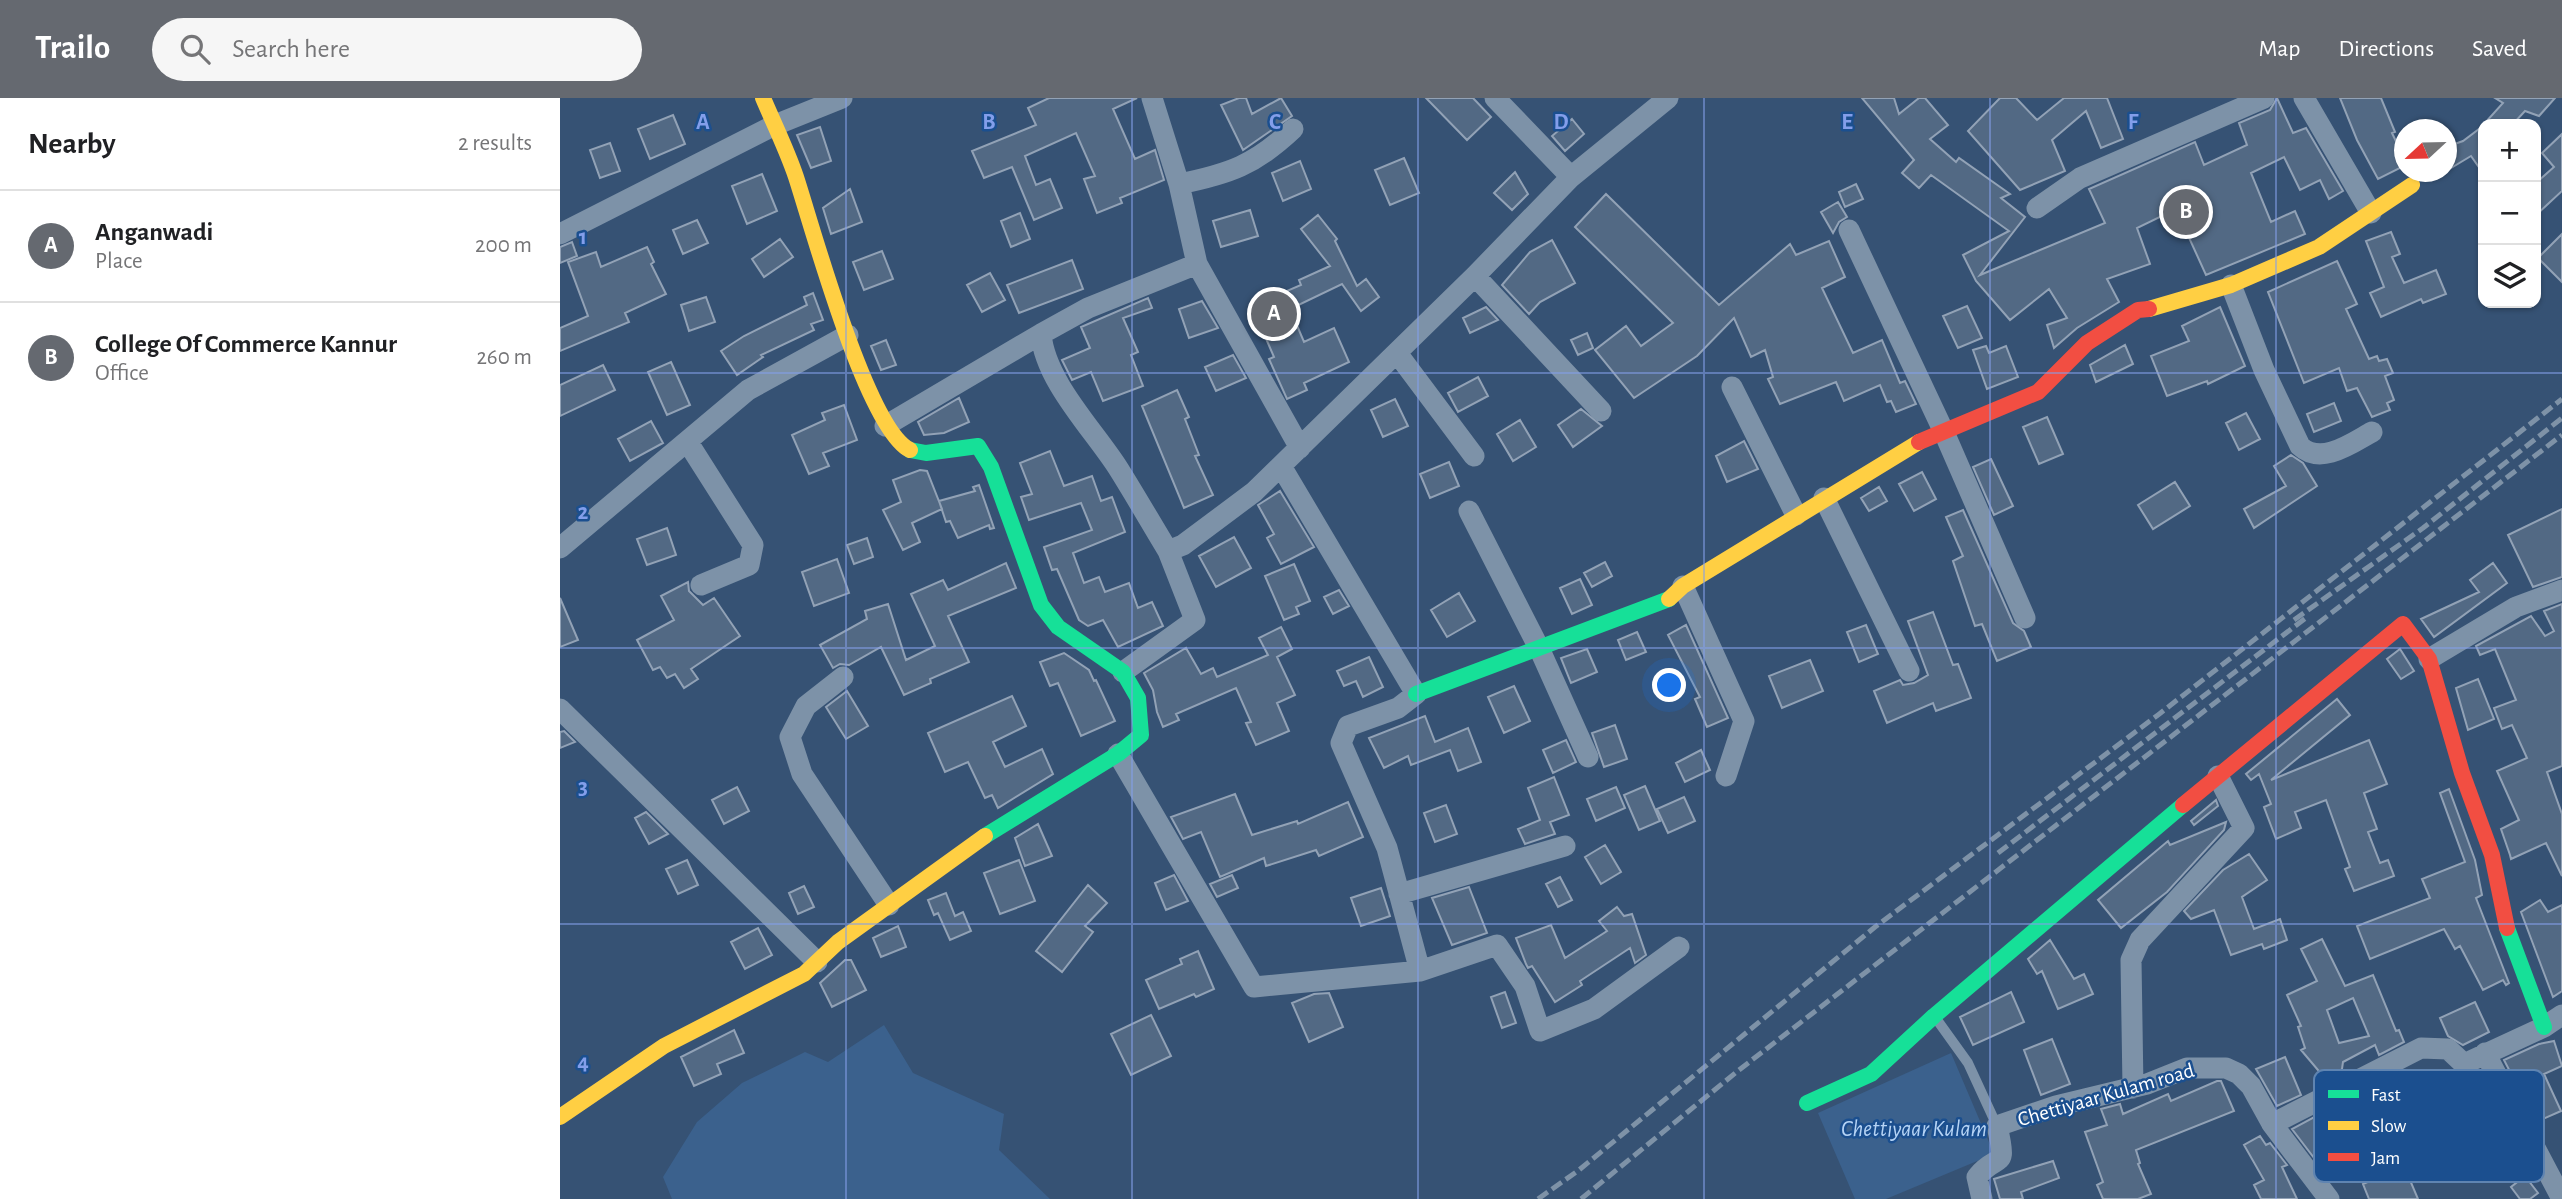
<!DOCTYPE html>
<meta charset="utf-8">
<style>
:root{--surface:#fff;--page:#f6f6f6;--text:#202124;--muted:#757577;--line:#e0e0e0;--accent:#656970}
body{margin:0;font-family:"Alegreya Sans",sans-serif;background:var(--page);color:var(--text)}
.controls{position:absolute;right:21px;top:21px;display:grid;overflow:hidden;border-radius:14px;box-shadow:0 2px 5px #0004}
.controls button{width:63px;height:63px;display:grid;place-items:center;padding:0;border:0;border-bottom:2px solid var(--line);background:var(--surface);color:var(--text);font:35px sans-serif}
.compass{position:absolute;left:1834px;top:21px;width:63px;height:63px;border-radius:50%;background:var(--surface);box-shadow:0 2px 5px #0004;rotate:248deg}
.you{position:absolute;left:1110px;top:588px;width:24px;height:24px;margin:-18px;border:5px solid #fff;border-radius:50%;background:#1a73e8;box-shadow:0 0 0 10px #1a73e833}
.badge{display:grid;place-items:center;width:46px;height:46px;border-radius:50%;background:var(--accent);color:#fff;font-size:23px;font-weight:700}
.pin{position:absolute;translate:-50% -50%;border:4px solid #fff;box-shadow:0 2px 7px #0006}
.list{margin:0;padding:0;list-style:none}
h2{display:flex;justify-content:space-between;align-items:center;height:91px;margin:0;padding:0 28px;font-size:30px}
h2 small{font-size:23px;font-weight:400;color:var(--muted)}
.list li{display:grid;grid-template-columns:46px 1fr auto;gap:21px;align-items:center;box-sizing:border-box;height:112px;padding:0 28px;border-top:2px solid var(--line)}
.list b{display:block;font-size:26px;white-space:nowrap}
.list p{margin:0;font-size:23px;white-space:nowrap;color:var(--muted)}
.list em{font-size:23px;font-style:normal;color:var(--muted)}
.icon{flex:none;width:38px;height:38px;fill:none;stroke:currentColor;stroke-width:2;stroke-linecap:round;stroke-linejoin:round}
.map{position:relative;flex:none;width:2002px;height:1101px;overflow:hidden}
header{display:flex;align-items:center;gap:42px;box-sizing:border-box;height:98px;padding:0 35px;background:var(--accent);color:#fff}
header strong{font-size:33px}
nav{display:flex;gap:38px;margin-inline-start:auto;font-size:24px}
.search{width:490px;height:63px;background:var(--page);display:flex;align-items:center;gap:18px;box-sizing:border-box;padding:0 24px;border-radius:38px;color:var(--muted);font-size:26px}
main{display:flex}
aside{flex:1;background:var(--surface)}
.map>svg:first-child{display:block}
.water{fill:#3b618d}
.building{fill:#526984;stroke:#92a2b6;stroke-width:2;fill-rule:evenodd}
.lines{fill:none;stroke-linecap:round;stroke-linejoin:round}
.lane{stroke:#7d92a8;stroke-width:10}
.street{stroke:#7d92a8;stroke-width:21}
.fast{stroke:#16e098;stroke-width:16}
.slow{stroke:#ffcf43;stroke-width:16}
.jam{stroke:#f24e42;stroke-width:16}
.rail{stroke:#7e92a7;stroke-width:5;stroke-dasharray:12 5;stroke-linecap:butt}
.grid{fill:none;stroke:#839eea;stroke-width:2;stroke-opacity:0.55}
.labels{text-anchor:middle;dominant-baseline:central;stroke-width:5;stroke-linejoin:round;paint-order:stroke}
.street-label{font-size:21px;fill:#fff;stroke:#1b4f8f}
.water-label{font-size:23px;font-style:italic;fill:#b5d3f5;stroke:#1b4f8f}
.key{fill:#1b4f8f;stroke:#5f84b1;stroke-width:2}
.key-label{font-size:19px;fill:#fff}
.grid-label{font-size:23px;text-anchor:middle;font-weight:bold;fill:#839eea;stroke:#1b4f8f;stroke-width:5;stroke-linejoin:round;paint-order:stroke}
</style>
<header>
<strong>Trailo</strong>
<div class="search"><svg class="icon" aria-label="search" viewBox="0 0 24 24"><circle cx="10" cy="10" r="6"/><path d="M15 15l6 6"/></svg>Search here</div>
<nav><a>Map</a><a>Directions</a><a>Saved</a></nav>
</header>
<main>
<aside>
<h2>Nearby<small>2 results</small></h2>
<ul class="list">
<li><span class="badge">A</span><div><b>Anganwadi</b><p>Place</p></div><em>200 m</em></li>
<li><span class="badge">B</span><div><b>College Of Commerce Kannur</b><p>Office</p></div><em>260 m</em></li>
</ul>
</aside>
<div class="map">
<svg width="2002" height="1101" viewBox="0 0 2002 1101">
<rect width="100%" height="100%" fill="#365274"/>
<path class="water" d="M324 927 353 975 444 1016 439 1052 490 1101H112L103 1079 137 1024 182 985 245 954 268 964Z
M1391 955 1434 1056 1326 1101H1295L1258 1015Z"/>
<path class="building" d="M489 0H577L553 11 575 61 595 52 604 82 560 100 562 105 537 115 524 81 535 78 516 35 465 58 476 87 490 81 502 110 474 122 452 69 424 80 412 53 476 27 468 10Z
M679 0H686L692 16 721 0 732 18 683 52 661 7Z
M866 0H913L931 19 907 42Z
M1302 0H1334L1339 16 1359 0H1365L1388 27 1370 41 1396 64 1399 60 1450 96 1441 100 1465 119 1420 177 1545 125 1529 91 1635 44 1644 67 1687 47 1679 25 1710 12 1717 0 1733 35 1746 30 1783 93 1769 101 1760 82 1740 92 1724 59 1691 75 1711 124 1735 113 1745 136 1646 177 1616 111 1577 130 1590 166 1547 181 1559 204 1517 230 1494 250 1487 227 1507 220 1489 191 1450 222 1416 183 1403 157 1449 133 1371 77 1359 90 1342 75 1354 62Z
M1440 0H1456L1477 22 1504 0H1547L1563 41 1541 50 1526 13 1492 42 1505 73 1460 92 1408 33Z
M1780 0H1821L1835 34 1832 35 1844 60V68L1818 81 1797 42Z
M1935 0H1995L1979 18 1965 13 1953 26H1924L1943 5Z
M113 17 125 46 90 61 78 31Z
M1012 21 1024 36 1005 53 992 38Z
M1923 28V75L1911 58 1886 73V49L1903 43Z
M260 29 271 63 251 70 237 37Z
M2002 36V93L1976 117V85L1994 69 1982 55Z
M50 45 60 73 40 80 30 52Z
M844 60 859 95 830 107 815 72Z
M740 63 751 91 723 103 712 75Z
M955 74 968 96 952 112 934 95Z
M202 76 217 113 187 126 172 88Z
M1296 86 1303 101 1285 109 1279 94Z
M290 91 302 124 271 136 263 110Z
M1046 96 1159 207 1230 146 1236 157 1269 143 1285 179 1262 190 1293 255 1322 242 1340 285 1345 283 1356 306 1336 314 1331 303 1327 304 1320 287 1284 303 1276 284 1220 306 1208 281 1213 279 1205 252 1191 259 1174 220 1137 258 1074 300 1035 252 1066 228 1081 248 1113 225 1015 129Z
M1278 104 1287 119 1279 124 1273 135 1261 114Z
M690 112 698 138 661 149 653 123Z
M460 115 470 141 451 149 441 123Z
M758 117 777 141 775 143 797 188 806 181 819 199 801 213 782 186 730 211 744 244 774 230 789 264 744 285 747 292 727 301 709 261 714 259 692 208 741 187 739 182 770 168 741 131Z
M137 122 148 145 123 156 113 132Z
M1831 134 1840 156 1832 159 1844 185 1876 172 1886 196 1863 205 1861 201 1821 219 1810 195 1824 189 1806 143Z
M2002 136V184L1978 160Z
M220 141 233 159 204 179 192 161Z
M992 142 1015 185 980 204 969 216 942 187 970 154Z
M12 144 17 158 0 165V149Z
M87 149 94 164 91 166 106 196 65 215 69 224 0 253V230L28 218 8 164 36 154 41 169Z
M322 153 333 181 304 192 293 164Z
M512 162 523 191 459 215 447 187Z
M1777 163 1797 206 1786 211 1809 261 1817 258 1819 263 1827 261 1833 275 1825 278 1834 302 1827 305 1830 312 1812 319 1797 290 1787 293 1779 270 1744 285 1708 194Z
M430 175 445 202 422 214 407 187Z
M253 195 263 222 251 226 254 232 201 257 203 259 177 277 161 253 184 238 247 207 244 199Z
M146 199 155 224 129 233 121 207Z
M588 200 592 210 563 220 578 254 571 257 583 288 543 303 531 274 512 282 502 262 530 250 521 229Z
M642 203 658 230 629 240 619 211Z
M1407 208 1422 240 1398 250 1383 218Z
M926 209 938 222 910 235 903 220Z
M1660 209 1685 268 1648 286 1647 283 1607 298 1591 258 1629 243 1622 228Z
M1027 235 1033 250 1018 257 1011 242Z
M326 242 336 267 321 272 311 248Z
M1565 247 1573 266 1536 284 1530 267Z
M1426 248 1429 255 1446 248 1458 279 1427 291 1413 252Z
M673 257 686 280 656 293 645 269Z
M111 264 130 307 107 317 88 274Z
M43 267 55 292 0 318V287Z
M918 279 928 298 898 314 888 295Z
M617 292 629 319 625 321 639 357 635 358 653 397 624 410 582 308Z
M399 300 409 324 384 335 364 337 358 324Z
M835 301 848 328 823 339 811 312Z
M1774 305 1781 323 1754 334 1747 316Z
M284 307 297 342 263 355 269 368 249 376 232 337 265 322 262 315Z
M1021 311 1042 328 1013 349 998 327Z
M1686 315 1700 341 1679 352 1666 325Z
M1487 319 1503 356 1479 366 1463 329Z
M960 322 976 349 953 363 937 336Z
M91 323 103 345 70 363 58 341Z
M1184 343 1198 371 1167 384 1156 358Z
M490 353 504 388 532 378 541 403 552 399 565 434 513 455 524 485 539 479 545 494 569 485 578 510 592 504 603 528 558 549 543 522 528 528 519 522 497 471 492 472 484 449 532 432 521 405 469 422 461 399 472 396 460 365Z
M1731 357 1743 365 1757 388 1694 430 1684 411 1726 388 1714 368Z
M1431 361 1453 408 1434 417 1413 369Z
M889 364 899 388 870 400 860 376Z
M360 372 367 373 382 411 352 425 360 444 343 452 323 412 341 404 333 382Z
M1362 374 1376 401 1354 413 1339 386Z
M1615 384 1630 408 1593 431 1578 407Z
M419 387 434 430 430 431 429 427 398 440 390 423 386 424 379 403 415 393 413 389Z
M1319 389 1327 403 1309 413 1301 400Z
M720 393 754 449 721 466 707 440 714 436 698 407Z
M2002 411V479L1973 489 1948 437Z
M1403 412 1453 525 1464 533 1471 549 1437 563 1422 526 1415 528 1393 463 1403 458 1386 419Z
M107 430 116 457 87 467 77 441Z
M674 439 691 470 656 489 639 458Z
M307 440 313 459 294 466 287 447Z
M277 461 289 495 254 508 242 474Z
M1045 464 1052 478 1032 489 1024 475Z
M446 465 456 490 388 518 409 564 370 581 371 585 344 597 321 549 289 567 280 566 273 570 260 547 307 521 305 513 328 506 346 562 375 548 351 496 383 482 388 492Z
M1933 465 1947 485 1874 539 1861 521 1919 494 1910 482Z
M734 466 750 503 736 509 739 516 724 522 705 478Z
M1020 481 1032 507 1012 516 1000 490Z
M128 484 129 493 143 507 154 500 180 538 131 571 138 581 124 590 115 576 107 580 100 569 93 572 77 542 114 522 101 498Z
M779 492 789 508 773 516 764 499Z
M899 495 915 523 887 539 871 512Z
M0 500 18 542 0 549Z
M2002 506V668L1987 674 2002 716V778L1986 745 1951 761 1950 757 1941 731 1959 722 1937 673 1967 660 1952 627 1942 631 1934 610 1956 602 1935 551 1920 557 1916 548 1971 518 1985 538 1994 533 1984 513Z
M1373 514 1393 567 1398 566 1411 600 1376 613 1373 605 1327 625 1314 593 1340 582 1343 587 1354 585 1368 577 1348 523Z
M1126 527 1168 620 1147 629 1135 601 1140 599 1108 537Z
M1306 527 1318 556 1299 564 1287 534Z
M721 529 732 551 717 559 735 597 717 605 729 633 696 647 686 625 691 624 676 590 616 616 619 622 603 629 597 614 593 592 584 575 626 550 641 576 653 570 657 579 708 557 699 540Z
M1077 534 1086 554 1066 562 1058 542Z
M1027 551 1037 574 1011 585 1001 560Z
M1840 551 1854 573 1841 581 1827 561Z
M504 555 529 572 534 583 536 582 555 623 521 638 498 585 490 588 480 564Z
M809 559 823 589 803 599 796 583 784 588 777 573Z
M1250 562 1263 593 1222 610 1209 578Z
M1918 581 1934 621 1908 632 1896 590Z
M954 588 970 623 944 635 928 599Z
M287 593 308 628 286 641 266 609Z
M452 598 466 628 433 644 445 669 482 651 493 676 438 710 432 697 425 700 408 664 385 674 368 635Z
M1777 601 1790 617 1711 682 1809 642 1827 686 1804 695 1817 731 1808 734 1820 765 1828 762 1834 778 1794 793 1785 771 1790 769 1766 702 1735 714 1741 730 1716 741 1704 709 1711 706 1699 676 1691 682 1686 676Z
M865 618 875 644 908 630 921 664 898 673 890 652 851 667 848 658 824 670 809 640Z
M1055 627 1067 661 1044 669 1032 635Z
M4 633 15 644 0 650V634Z
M1006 642 1016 664 993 675 983 652Z
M1141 652 1150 672 1125 684 1116 665Z
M994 679 1009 717 990 724 995 736 965 746 958 731 980 722 968 690Z
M1085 688 1100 723 1079 732 1064 697Z
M177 689 189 713 164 726 152 702Z
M1056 689 1065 710 1036 723 1027 701Z
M1889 691 1915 762 1922 797 1916 800 1949 885 1946 887 1943 882 1923 892 1900 848 1895 851 1884 831 1810 861 1797 828 1870 800 1862 781 1905 764 1880 695Z
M675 696 692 737 737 723 738 726 788 704 803 739 759 758 756 752 706 768 704 760 660 779 641 734 623 741 611 719Z
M1124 699 1135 723 1108 735 1097 711Z
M1656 702 1658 708 1634 727 1631 723Z
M886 707 897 736 875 744 864 715Z
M86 714 108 736 89 746 75 720Z
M1666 724 1664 732 1607 794 1561 830 1538 802 1608 743 1610 747Z
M478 726 492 758 465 768 455 740Z
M1045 747 1061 774 1041 786 1025 759Z
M1689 756 1707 782 1682 799 1694 831 1720 821 1727 842 1704 851 1702 846 1671 857 1654 812 1631 821 1624 813 1663 772Z
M127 762 138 787 118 796 106 771Z
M459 762 475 803 440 816 424 775Z
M614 777 628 803 606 812 595 785Z
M672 777 678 790 657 799 650 786Z
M1000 779 1012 802 998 809 986 786Z
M528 787 547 805 525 828 533 834 502 874 476 853Z
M244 788 254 809 238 816 229 795Z
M909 789 927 835 892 847 872 800Z
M821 790 830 818 801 828 791 800Z
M386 795 395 818 403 814 411 833 390 842 378 815 374 817 368 802Z
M1980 802 1988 814 2002 807V893L1993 899 1961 814Z
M1057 809 1064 818 1072 816 1086 857 1075 865 1070 850 1020 883 1022 887 995 904 972 868 968 870 966 866 956 840 991 827 1005 860 1047 833 1039 823Z
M338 828 346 849 321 859 313 840Z
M198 830 212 857 185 871 171 844Z
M1762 841 1785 888 1813 877 1836 933 1839 932 1844 944 1819 957 1815 947 1783 964 1782 971 1772 979 1763 978 1741 952 1745 950 1738 929 1741 928 1727 897 1757 883 1741 851ZM1793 900 1809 938 1779 945 1767 912Z
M1490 842 1514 881 1524 876 1533 896 1498 911 1482 873 1477 876 1468 861Z
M638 853 654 891 636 899 634 896 599 911 586 882 622 866 620 861Z
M285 862H291L306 892 272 909 260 885Z
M945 894 956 925 942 930 931 899Z
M1451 894 1464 924 1413 947 1400 919Z
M769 895 783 929 749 944 732 905 754 896Z
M1915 904 1929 934 1903 947 1888 938 1880 920Z
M591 917 611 958 571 977 551 936Z
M174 932 184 955 157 966 161 976 134 988 121 959Z
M1492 941 1510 986 1481 997 1464 952Z
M1994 943 2002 968 1984 976 2001 1013 1976 1024 1944 962 1979 946Z
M1725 959 1741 997 1717 1008 1696 971Z
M1657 983H1661L1674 1013 1576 1052 1580 1065 1578 1066 1591 1096 1578 1101H1543L1537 1087 1543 1084 1525 1034 1547 1027 1541 1011 1560 1006 1563 1016 1608 996 1611 1003Z
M1758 1017 1770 1036 1805 1018 1819 1046 1793 1059 1791 1056 1764 1073 1732 1031Z
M1700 1038 1706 1047 1710 1045 1727 1067 1722 1069 1737 1101H1701L1694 1087 1704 1082 1684 1047Z
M1493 1063 1499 1080 1461 1094 1463 1101H1440L1434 1081Z
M1844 1068 1858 1101H1809L1803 1086Z
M1965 1078 1978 1095 1970 1101H1960L1951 1089Z"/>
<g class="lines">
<path class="lane" d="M1375 919 1408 965 1437 1028"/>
<path class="street" d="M592 0 619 86 637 166 740 350
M935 0 1011 79
M1744 0 1811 115
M619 86C669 76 695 67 733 31
M1477 110 1520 80 1704 0
M1289 132 1383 332 1465 520
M0 136 215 27 282 0
M915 178 1041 313
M1671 187 1704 272 1740 348C1761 368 1792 345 1812 334
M837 255 914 358
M1172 289 1236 417
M325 328 481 236
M127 343 193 447 189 467 141 487
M721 368 856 596 838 610 788 628 781 645 827 750 860 873
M1264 400 1349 573
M909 413 979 550 1028 659
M0 450 188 292 288 237
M608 453C591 425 575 397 558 370 533 331 485 283 481 236L528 210 637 166
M1123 488 1184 623 1166 678
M1869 561 1956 509 2002 492
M563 574 635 522 608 453 623 447 694 394 915 178 1011 79 1108 0
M283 579 246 608 230 639 242 676 329 807
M0 611 257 864
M558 656 694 889 860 873 937 847 965 888 980 933 1034 911 1119 849
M839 796 1005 748
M1925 955 2002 1101
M1573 990 1571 862 1580 842 1684 730 1658 678
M1422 1101 1417 1079C1438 1053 1448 1075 1437 1028L1496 1008 1587 986 1627 970H1666L1679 976 1691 988 1712 1026
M1769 1101 1712 1026 1861 950 1888 951 1904 966 1984 929 2002 917"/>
<path class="fast" d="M350 352 366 355 418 348 431 369 481 507 498 529 563 574 578 600 581 637 558 656 425 738
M856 596 1109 501
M1947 830 1984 929
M1247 1005 1311 976 1374 918 1623 707"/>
<path class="slow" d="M203 0C214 26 227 52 236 79 253 131 307 331 350 352
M1589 211 1671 187 1759 149 1852 87
M1109 501 1123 488 1359 344
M0 1019 104 948 244 876 278 844 425 738"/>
<path class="jam" d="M1359 344 1478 294 1527 245 1578 212 1589 211
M1623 707 1843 526 1869 561 1902 675 1932 757 1947 830"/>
<path class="rail" d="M1734 522 1863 430 2002 320
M1438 755 1747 519
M978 1101 1019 1072 1315 829 1598 617 2002 301
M1021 1101 1179 972 2002 337"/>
</g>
<path class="grid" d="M286 0V1101M572 0V1101M858 0V1101M1144 0V1101M1430 0V1101M1716 0V1101M0 275H2002M0 550H2002M0 826H2002"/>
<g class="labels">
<g class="street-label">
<text transform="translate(1546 997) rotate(-16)">Chettiyaar Kulam road</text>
</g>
<g class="water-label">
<text x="1354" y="1031">Chettiyaar Kulam</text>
</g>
</g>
<rect x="1754" y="972" width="230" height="112" rx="10" class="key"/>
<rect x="1768" y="992" width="31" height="8" fill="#16e098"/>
<rect x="1768" y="1023" width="31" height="9" fill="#ffcf43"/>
<rect x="1768" y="1055" width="31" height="8" fill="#f24e42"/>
<g class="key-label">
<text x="1811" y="1003">Fast</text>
<text x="1811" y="1034">Slow</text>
<text x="1811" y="1066">Jam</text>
</g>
<g class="grid-label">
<text x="143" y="31">A</text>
<text x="429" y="31">B</text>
<text x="715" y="31">C</text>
<text x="1001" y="31">D</text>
<text x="1287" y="31">E</text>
<text x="1573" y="31">F</text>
<text x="23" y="146">1</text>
<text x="23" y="421">2</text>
<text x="23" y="696">3</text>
<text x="23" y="971">4</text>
</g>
</svg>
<div class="controls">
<button>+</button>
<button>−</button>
<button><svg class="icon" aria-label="layers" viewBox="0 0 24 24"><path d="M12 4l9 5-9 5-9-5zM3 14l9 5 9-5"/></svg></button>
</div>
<svg class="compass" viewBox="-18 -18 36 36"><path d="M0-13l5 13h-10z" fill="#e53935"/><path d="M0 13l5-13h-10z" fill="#757577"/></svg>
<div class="you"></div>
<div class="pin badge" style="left:714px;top:216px">A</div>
<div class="pin badge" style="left:1626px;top:114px">B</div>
</div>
</main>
